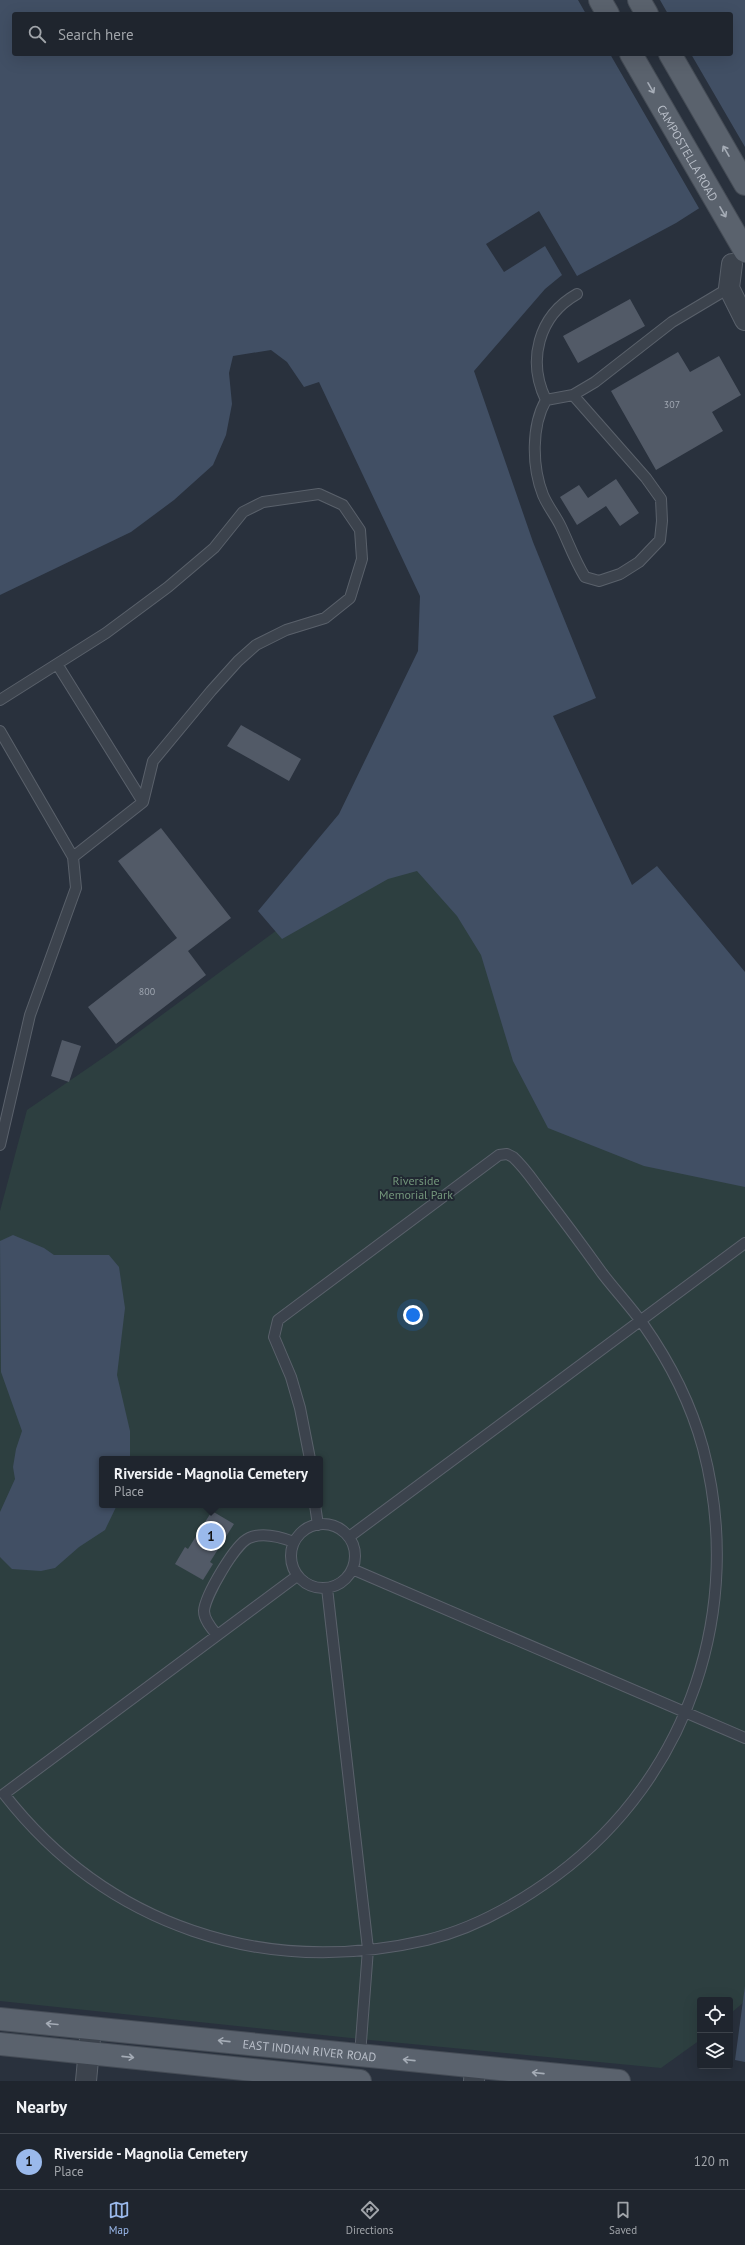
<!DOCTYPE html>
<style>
:root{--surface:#1f252e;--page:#2c313a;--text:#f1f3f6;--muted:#a1a5aa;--line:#3c424a;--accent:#9ab9eb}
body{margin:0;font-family:"PT Sans",sans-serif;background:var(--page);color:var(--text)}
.controls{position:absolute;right:12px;bottom:12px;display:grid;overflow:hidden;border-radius:4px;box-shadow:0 4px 16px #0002}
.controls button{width:36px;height:36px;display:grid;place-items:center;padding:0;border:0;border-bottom:1px solid var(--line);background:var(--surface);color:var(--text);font:20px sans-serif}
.you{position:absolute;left:413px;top:1315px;width:14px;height:14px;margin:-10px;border:3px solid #fff;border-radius:50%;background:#1a73e8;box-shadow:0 0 0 6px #1a73e833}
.badge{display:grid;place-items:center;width:26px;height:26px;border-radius:50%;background:var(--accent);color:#111;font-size:13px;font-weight:700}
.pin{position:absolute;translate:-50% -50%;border:2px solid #fff;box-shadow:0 1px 4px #0006}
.popup{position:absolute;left:99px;top:1456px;width:224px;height:52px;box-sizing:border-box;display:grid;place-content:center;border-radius:4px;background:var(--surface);filter:drop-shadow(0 1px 3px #0005);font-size:13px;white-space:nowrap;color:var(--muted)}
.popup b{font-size:15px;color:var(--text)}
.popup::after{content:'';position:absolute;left:50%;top:100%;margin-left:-8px;border:8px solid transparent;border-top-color:var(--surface)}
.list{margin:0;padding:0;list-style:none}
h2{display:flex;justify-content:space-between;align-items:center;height:52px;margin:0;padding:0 16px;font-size:17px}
h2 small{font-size:13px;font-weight:400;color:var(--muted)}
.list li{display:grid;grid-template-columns:26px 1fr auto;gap:12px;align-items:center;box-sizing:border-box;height:56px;padding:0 16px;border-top:1px solid var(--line)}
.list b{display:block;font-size:15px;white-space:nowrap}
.list p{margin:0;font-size:13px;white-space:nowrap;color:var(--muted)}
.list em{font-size:13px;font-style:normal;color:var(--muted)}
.icon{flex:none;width:22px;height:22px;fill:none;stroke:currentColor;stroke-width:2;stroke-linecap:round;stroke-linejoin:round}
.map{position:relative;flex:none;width:745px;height:2081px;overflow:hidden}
.search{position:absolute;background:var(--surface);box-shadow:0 4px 16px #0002;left:12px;right:12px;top:12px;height:44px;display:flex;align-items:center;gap:10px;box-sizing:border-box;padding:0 14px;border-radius:4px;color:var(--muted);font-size:15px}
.sheet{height:108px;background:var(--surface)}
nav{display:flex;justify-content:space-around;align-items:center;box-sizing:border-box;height:56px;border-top:1px solid var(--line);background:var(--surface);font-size:11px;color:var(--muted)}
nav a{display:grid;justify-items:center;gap:2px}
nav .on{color:var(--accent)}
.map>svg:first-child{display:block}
.green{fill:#2d3f40;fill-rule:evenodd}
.water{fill:#414f64;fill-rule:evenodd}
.pier{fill:#29313d}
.building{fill:#525a67}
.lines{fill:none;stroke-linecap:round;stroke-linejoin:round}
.lane-casing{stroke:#5a616b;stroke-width:12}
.street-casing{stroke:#5a616b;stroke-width:22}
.primary-casing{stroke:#454c56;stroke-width:24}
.lane{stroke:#3c434d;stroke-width:10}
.street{stroke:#3c434d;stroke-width:20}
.primary{stroke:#5a626d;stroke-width:22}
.oneway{stroke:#a5acb6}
.labels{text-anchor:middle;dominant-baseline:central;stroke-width:4;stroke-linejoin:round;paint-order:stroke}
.number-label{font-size:10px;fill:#9ea5b0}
.street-label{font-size:12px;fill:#b8bec8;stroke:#212832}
.park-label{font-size:12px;fill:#73967b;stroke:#212832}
</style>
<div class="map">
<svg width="745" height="2081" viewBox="0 0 745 2081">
<rect width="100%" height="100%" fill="#29313d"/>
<path class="green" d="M483 778 745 1114V2001L730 2014V2000H700V2040L661 2068 370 2040 0 2001V1211L27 1110 113 1051ZM102 1459H320V1505H102Z"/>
<path class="water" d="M0 0H745V184L734 186 676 223 577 276 539 211 486 244 504 272 545 246 562 275 545 289 474 371 533 542 596 698 553 716 632 885 657 866 745 972V1187L644 1166 548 1128 513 1061 481 955 457 916 417 871 388 879 282 939 258 911 339 814 418 651 420 596 319 382 304 387 287 362 271 350 233 356 229 373 232 404 226 435 213 465 174 500 131 532 0 595ZM14 14H731V54H14Z
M13 1235 44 1248 54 1255H109L119 1267 125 1308 117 1375 130 1431V1459H102V1505H117L105 1530 79 1547 55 1568 41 1571 12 1569 0 1557V1512L15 1479 13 1467 16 1449 22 1431 1 1372 0 1241Z
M745 1986V2062L735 2060Z"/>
<path class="pier" d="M578 0H660L668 14H586Z
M610 54H691L745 147V186L735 187 700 210Z"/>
<path class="building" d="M630 299 645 326 578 363 563 336Z
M678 352 690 372 719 356 741 395 712 412 723 431 656 470 611 391Z
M616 479 639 513 620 526 606 506 577 525 560 497 579 485 588 498Z
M241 725 301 759 289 781 227 746Z
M161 828 231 918 188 951 206 975 116 1044 88 1007 177 938 118 861Z
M62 1040 81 1046 69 1082 51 1076Z
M212 1511 234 1524 210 1562 213 1564 203 1580 175 1564 185 1547 188 1549Z"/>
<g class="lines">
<g class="lane-casing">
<path id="lane" d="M573 395 646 478 661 499 662 521 660 540 639 562 620 574 599 581 585 577C575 561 569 544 561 527 556 516 548 507 543 495 532 467 531 426 546 400L573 395 595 382 672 322 729 288
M546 400C527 361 538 316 577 294
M57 664 143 802
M0 700 106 633 168 587 214 548 243 512 263 502 319 494 343 505 360 530 362 559 350 598 325 618 286 630 256 645 238 661 211 691 153 761 143 802 73 857
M0 731 73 857 76 888 30 1015 0 1145
M315 1505 318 1525
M291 1556a32 32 0 1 1 64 0a32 32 0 1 1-64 0Z
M349 1537 745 1243
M352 1569 745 1738
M297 1576 4 1794C107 1926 263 1978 427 1940 473 1929 519 1903 557 1875 690 1776 745 1608 703 1448 691 1404 669 1361 643 1324 630 1306 615 1290 602 1273 582 1245 562 1218 541 1191 532 1179 524 1167 513 1157L507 1154 499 1155 278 1320 274 1337 291 1377 300 1408 310 1459
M327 1588 368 1949 360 2055
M217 1635C212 1629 204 1620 204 1611 205 1596 235 1544 249 1538 262 1532 281 1537 294 1542"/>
</g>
<g class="street-casing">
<path id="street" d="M732 264 729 288 745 320
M86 2081 91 2028
M474 2081 475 2066"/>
</g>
<g class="primary-casing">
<g id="primary">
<path d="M600 0 608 14"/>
<path d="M639 0 647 14"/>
<path id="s1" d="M631 54 745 251"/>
<path d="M670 54 745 184"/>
<path id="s2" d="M0 2019 619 2081"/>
<path d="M0 2044 360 2081"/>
</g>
</g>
<use href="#lane" class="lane"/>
<use href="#street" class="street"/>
<use href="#primary" class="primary"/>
</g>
<defs><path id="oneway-shaft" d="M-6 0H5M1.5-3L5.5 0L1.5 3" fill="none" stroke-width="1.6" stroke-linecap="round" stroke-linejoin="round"/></defs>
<g class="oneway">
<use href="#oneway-shaft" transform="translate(651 88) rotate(60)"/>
<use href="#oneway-shaft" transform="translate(726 151) rotate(-120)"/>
<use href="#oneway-shaft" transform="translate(723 212) rotate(60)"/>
<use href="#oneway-shaft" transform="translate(52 2024) rotate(-175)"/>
<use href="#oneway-shaft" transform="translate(224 2041) rotate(-174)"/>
<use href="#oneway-shaft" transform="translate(128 2057) rotate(6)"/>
<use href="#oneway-shaft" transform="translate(409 2060) rotate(-174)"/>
<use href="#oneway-shaft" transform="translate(538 2073) rotate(-174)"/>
</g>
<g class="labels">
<g class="number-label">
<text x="672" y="404">307</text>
<text x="147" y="991">800</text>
</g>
<g class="street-label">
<text stroke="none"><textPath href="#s1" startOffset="114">CAMPOSTELLA ROAD</textPath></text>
<text stroke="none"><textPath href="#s2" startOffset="311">EAST INDIAN RIVER ROAD</textPath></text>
</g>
<g class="park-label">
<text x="416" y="1180">Riverside<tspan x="416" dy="14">Memorial Park</tspan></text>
</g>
</g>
</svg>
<div class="controls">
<button><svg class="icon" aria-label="locate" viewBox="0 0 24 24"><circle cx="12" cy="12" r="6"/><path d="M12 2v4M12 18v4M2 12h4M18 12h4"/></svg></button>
<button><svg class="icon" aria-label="layers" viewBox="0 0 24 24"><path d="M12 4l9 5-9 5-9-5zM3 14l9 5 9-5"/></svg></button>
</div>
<div class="you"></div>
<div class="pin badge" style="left:211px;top:1536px">1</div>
<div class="popup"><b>Riverside - Magnolia Cemetery</b>Place</div>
<div class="search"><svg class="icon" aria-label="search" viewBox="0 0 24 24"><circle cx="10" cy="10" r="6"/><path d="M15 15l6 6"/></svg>Search here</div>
</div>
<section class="sheet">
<h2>Nearby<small></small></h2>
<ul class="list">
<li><span class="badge">1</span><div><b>Riverside - Magnolia Cemetery</b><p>Place</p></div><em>120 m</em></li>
</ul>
</section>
<nav>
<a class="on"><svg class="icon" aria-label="map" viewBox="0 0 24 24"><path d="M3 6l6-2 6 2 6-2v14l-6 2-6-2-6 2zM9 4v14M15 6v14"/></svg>Map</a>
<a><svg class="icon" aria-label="directions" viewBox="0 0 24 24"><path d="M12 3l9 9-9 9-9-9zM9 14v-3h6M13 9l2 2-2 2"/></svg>Directions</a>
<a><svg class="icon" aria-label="saved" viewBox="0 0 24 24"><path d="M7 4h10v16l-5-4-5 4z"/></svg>Saved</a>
</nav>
